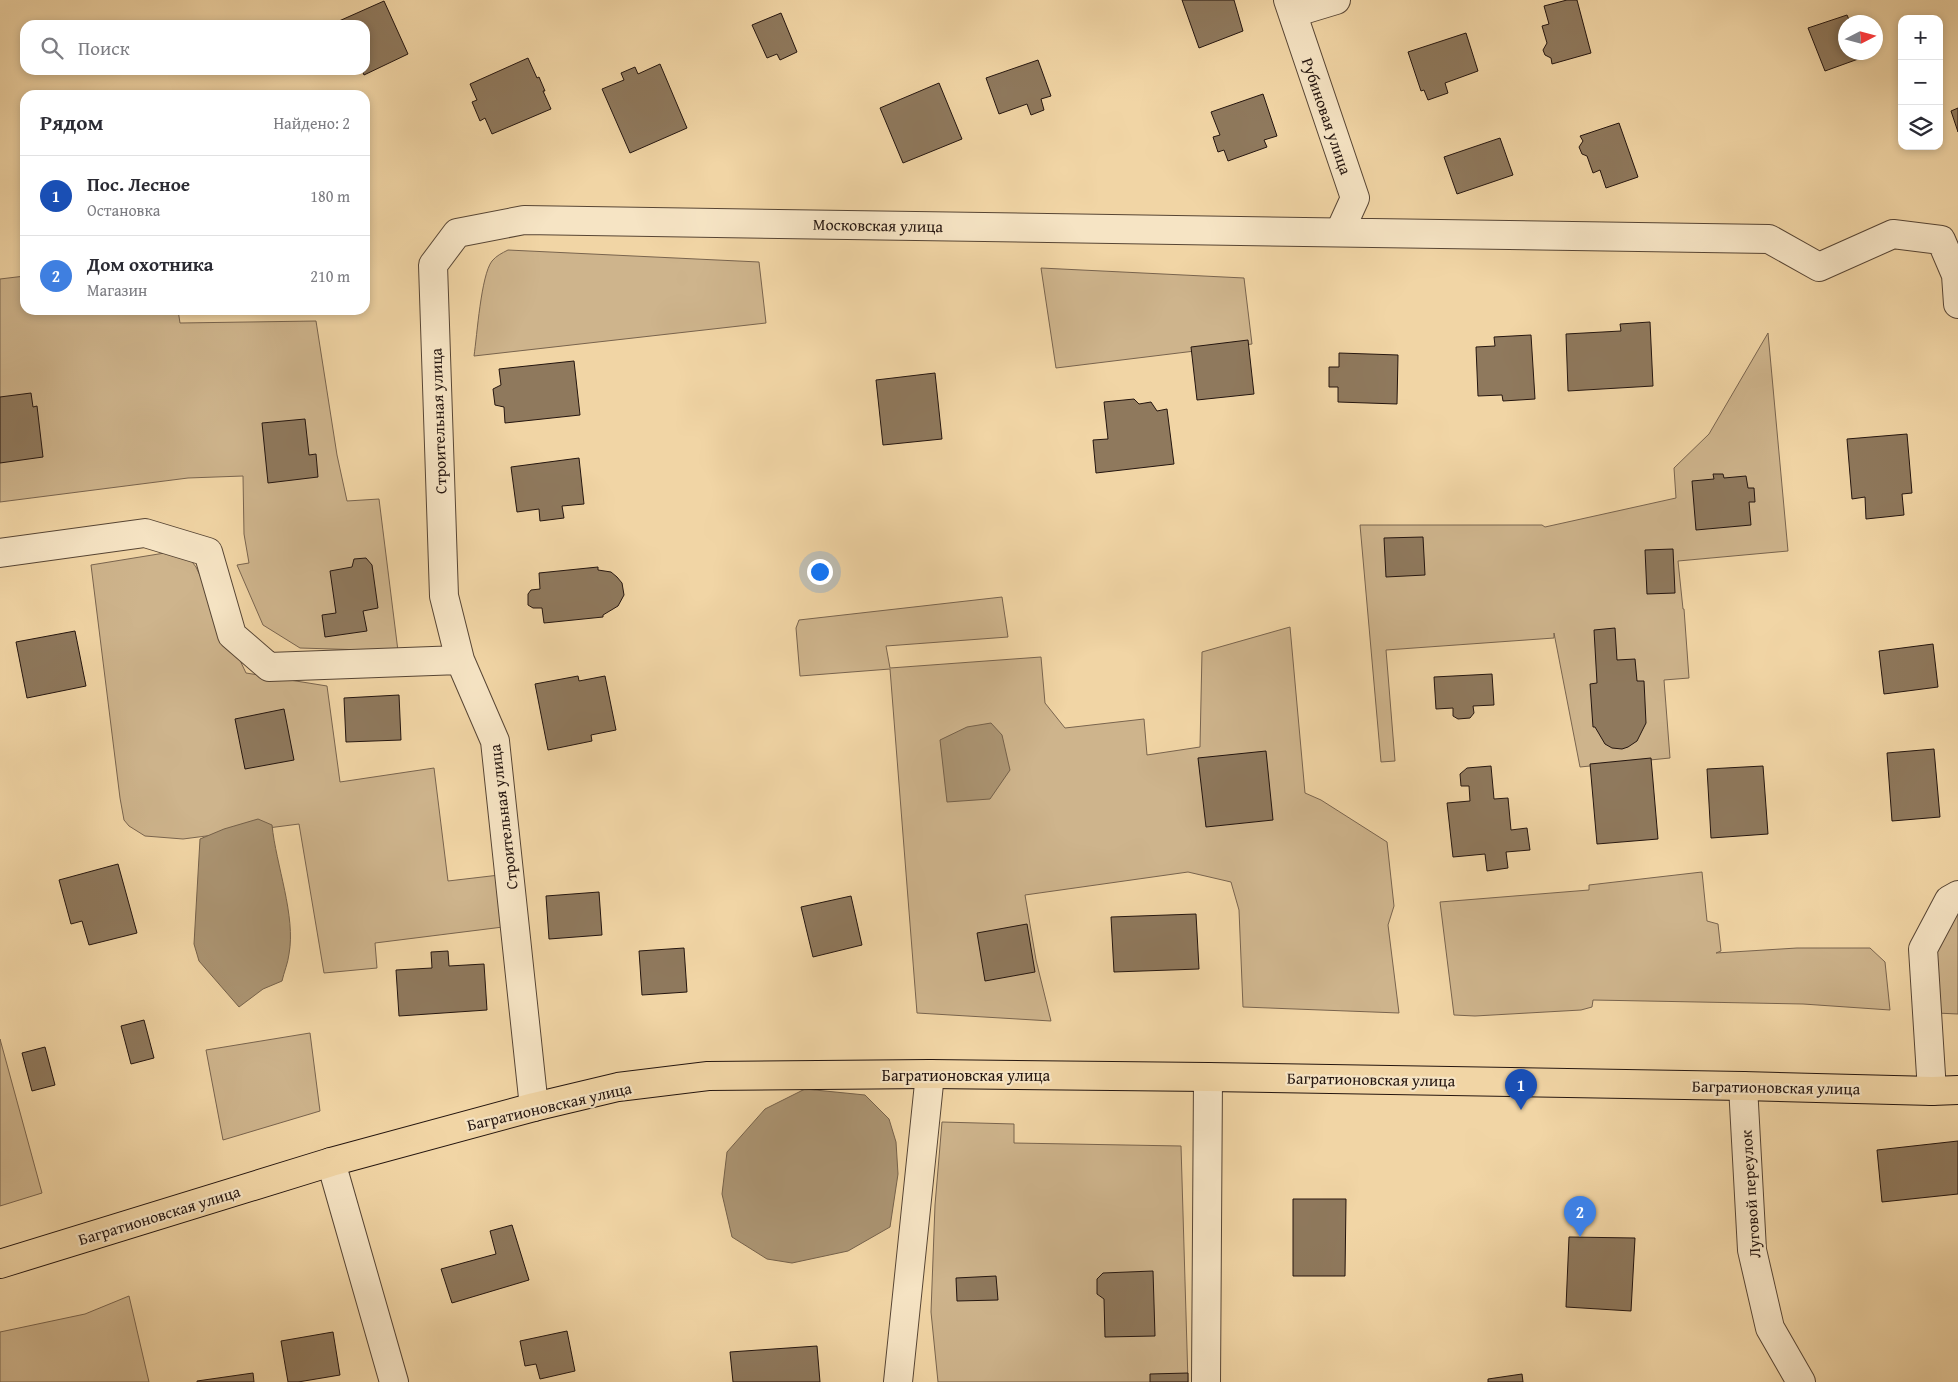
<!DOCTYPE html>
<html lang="ru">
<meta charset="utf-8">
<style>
:root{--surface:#fff;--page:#f7f7f7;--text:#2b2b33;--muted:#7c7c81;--line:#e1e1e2;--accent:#8f2418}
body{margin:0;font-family:"Gentium Book Plus",serif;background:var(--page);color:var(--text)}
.controls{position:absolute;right:15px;top:15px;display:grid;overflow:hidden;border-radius:10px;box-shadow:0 2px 8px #0003}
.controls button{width:45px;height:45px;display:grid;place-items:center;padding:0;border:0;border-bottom:1px solid var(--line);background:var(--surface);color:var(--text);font:25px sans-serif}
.compass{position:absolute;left:1838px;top:15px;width:45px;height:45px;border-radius:50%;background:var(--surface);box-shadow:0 2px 8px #0003;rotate:84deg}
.you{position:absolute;left:819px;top:571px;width:18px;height:18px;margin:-12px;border:4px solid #fff;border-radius:50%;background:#1a73e8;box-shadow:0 0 0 8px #1a73e833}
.badge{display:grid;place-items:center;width:32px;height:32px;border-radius:50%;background:var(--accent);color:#fff;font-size:16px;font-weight:700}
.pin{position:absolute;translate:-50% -41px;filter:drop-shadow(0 1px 2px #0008)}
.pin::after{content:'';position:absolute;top:26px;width:18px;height:15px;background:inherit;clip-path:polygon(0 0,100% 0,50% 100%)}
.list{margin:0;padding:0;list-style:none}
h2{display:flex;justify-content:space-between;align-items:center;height:65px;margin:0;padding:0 20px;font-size:21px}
h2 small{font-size:16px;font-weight:400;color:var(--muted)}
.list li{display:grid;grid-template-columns:32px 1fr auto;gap:15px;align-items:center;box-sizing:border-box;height:80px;padding:0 20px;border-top:1px solid var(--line)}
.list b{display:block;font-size:19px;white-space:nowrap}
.list p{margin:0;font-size:16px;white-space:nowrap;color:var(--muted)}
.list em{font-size:16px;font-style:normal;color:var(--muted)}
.icon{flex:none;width:28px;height:28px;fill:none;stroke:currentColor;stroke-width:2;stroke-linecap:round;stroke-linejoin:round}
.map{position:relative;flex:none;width:1958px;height:1382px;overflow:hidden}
.search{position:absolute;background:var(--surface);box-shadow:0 2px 8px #0003;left:20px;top:20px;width:350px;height:55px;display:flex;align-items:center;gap:12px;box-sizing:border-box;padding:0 18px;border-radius:15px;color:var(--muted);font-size:19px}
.panel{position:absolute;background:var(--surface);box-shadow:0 2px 8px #0003;left:20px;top:90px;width:350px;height:225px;border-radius:15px}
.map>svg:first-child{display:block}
.green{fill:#ceb48c;stroke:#79644e}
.water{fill:#ab9472;stroke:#75614a}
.building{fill:#8f795d;stroke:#24150f}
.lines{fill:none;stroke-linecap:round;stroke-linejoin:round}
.minor-casing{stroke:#574534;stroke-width:30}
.major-casing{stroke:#24150f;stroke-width:30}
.minor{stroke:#f6e4c4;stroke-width:28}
.major{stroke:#f1d5a5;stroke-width:28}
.labels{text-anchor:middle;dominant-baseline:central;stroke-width:4.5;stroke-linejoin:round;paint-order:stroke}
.street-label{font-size:16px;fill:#24150f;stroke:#f6e4c4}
</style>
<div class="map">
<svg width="1958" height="1382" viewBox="0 0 1958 1382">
<rect width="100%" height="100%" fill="#f1d5a5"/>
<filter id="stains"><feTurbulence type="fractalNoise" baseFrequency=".004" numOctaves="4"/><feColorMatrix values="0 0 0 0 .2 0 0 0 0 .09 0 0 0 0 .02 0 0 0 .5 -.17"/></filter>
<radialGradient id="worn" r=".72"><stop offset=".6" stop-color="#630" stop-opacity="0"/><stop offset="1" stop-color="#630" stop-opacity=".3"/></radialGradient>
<path class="green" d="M508 250 759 262 766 323 474 356C477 336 481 275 492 261 496 256 502 253 508 250Z
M1041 268 1244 278 1252 344 1056 368Z
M25 276V310H178L180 323 316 321 337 455 347 501 379 499 398 651 300 648 263 625 237 565 249 563 244 534 243 476 188 478 0 502V279Z
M1768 333 1788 551 1678 561 1683 609H1684L1689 678 1664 680 1670 758 1580 767 1554 633V638L1386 650 1395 761 1381 762 1360 525H1542L1545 527 1676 498 1674 468 1709 434Z
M183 550 196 567 246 673 327 686 340 782 434 768 448 881 508 874 511 926 375 943 377 968 324 973 299 824 183 839 145 836 129 826 124 820 120 798 91 565Z
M1002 597 1008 637 886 646 890 668 1041 657 1045 703 1065 728 1144 719 1147 755 1200 747 1202 652 1290 627 1305 793 1321 800 1387 842 1394 906 1388 925 1399 1013 1243 1007 1239 910 1231 882 1188 872 1025 895 1036 960 1051 1021 917 1013 890 669 800 676 796 628 799 620Z
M1702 872 1707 921 1718 924 1721 951 1716 953 1797 948H1870L1885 962 1890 1010 1803 1004 1593 1000 1592 1007 1581 1010 1475 1016 1454 1015 1440 902 1589 890V885Z
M1958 900V1014L1914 1012 1925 937Z
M310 1033 320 1111 223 1140 206 1050Z
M0 1039 42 1193 0 1206Z
M942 1122 1014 1124V1143L1181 1146 1188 1382H938L931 1312 935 1205Z
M129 1296 149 1382H0V1332L85 1314Z"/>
<path class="water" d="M991 723 1002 735 1010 770 990 799 947 802 940 740 967 727Z
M258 819 272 825C276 865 296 916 289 954 288 963 284 972 282 981L263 989 239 1007 199 961 194 944 200 839 224 829Z
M805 1089 865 1095 889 1119 896 1142 898 1174 890 1227 848 1251 792 1263 767 1259 732 1237 722 1194 727 1152 765 1109Z"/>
<path class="building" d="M1182 0H1234L1243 31 1199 48Z
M1567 0H1577L1591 53 1552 64 1551 58 1545 55 1543 50 1547 43 1542 26 1549 24 1544 6Z
M384 1 408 54 364 75 362 70H365V25H341L339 21Z
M781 13 797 52 780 60 777 54 767 58 752 25Z
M1847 15 1850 22H1846V52H1859L1861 58 1825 71 1808 28Z
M1466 33 1478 71 1445 83 1448 93 1428 100 1424 90 1421 91 1408 52Z
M528 58 537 78 539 77 545 91H543L551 109 492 134 485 118 480 121 472 102 477 100 470 84Z
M1038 60 1051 96 1041 99 1044 110 1031 115 1027 104 999 114 986 78Z
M660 64 687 128 630 153 602 89 624 80 621 73 635 67 638 74Z
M939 83 962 139 903 163 880 108Z
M1263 94 1277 136 1264 140 1267 147 1228 161 1224 150 1218 152 1213 137 1220 135 1211 112Z
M1958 108V132L1951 111Z
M1619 123 1638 177 1606 188 1600 170 1593 173 1587 156 1582 154 1579 147 1583 141 1580 136Z
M1500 138 1513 175 1457 194 1444 157Z
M1650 322 1653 386 1568 391 1566 334 1621 331 1620 324Z
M1531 335 1535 399 1503 401 1502 395 1478 396 1476 347 1495 346 1494 337Z
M1248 340 1254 394 1197 400 1191 347Z
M1339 353 1398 355 1397 404 1338 402V387H1329V367H1339Z
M574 361 580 415 505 423 504 407 495 405 493 389 501 385 499 369Z
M935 373 942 439 883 445 876 380Z
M31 393 33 407 37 406 43 457 0 463V397Z
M1134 399 1139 404 1151 402 1157 411 1167 409 1174 464 1096 473 1093 440 1108 439 1104 402Z
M305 419 309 455 316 454 318 477 268 483 262 423Z
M1907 434 1912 493 1902 494 1904 515 1866 519 1865 497 1852 499 1847 439Z
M579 458 584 504 562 506 564 518 540 521 539 509 517 512 511 467Z
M1713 474H1723L1724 478 1746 476 1748 488H1754L1755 502H1749L1751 525 1696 530 1692 481 1714 479Z
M1423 537 1425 575 1386 577 1384 538Z
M1673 549 1675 593 1647 594 1645 550Z
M366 558 372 565 378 608 363 611 367 631 325 637 322 615 336 613 330 571 352 567 354 559Z
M598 567V570L611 572 617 577 622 583 624 595 618 606 603 615V617L544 623 542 608H533L528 605V594L531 590 540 589 539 573Z
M1615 628 1617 660 1635 659 1637 681H1644L1646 723 1637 741 1628 747 1622 749 1612 748 1605 744 1595 727H1593L1590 684 1597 683 1594 630Z
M75 631 86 686 27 698 16 642Z
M1933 644 1938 687 1884 694 1879 651Z
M1492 674 1494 705 1473 706 1474 713 1470 718 1458 719 1453 716V708L1436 709 1434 677Z
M578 676 579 681 605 676 616 730 591 735 592 741 548 750 535 684Z
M399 695 401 740 346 742 344 698Z
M284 709 294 760 245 769 235 719Z
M1934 749 1940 817 1892 821 1887 753Z
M1266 751 1273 820 1206 827 1198 758Z
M1651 758 1658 839 1597 844 1590 764Z
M1491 766 1494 799 1508 798 1511 830 1527 828 1530 850 1506 852 1508 868 1487 871 1485 854 1453 857 1447 803 1470 801 1469 786H1461L1460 774 1467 768Z
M1763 766 1768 834 1711 838 1707 769Z
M118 864 137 933 89 945 82 921 71 924 59 880Z
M599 892 602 935 549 939 546 896Z
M851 896 862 945 813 957 801 907Z
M1196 914 1199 969 1114 972 1111 917Z
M1027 924 1035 972 985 981 977 933Z
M684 948 687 992 642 995 639 951Z
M448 951 449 966 484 964 487 1010 399 1016 396 970 432 968 431 952Z
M144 1020 154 1058 131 1064 121 1026Z
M45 1047 55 1085 32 1091 22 1053Z
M1958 1141V1194L1882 1202 1877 1150Z
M1293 1199H1346L1345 1276H1293Z
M512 1225 529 1280 452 1303 441 1269 496 1254 490 1231Z
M1569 1237 1635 1238 1631 1311 1566 1307Z
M1153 1271 1155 1336 1105 1337 1104 1299 1097 1294V1279L1103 1273Z
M996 1276 998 1300 957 1301 956 1278Z
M567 1331 575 1371 540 1379 536 1364 525 1366 520 1341Z
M333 1332 340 1375 298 1382H288L281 1341Z
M817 1346 820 1382H733L730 1352Z
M253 1373 254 1382H197V1381Z
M1188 1373V1382H1150V1374Z
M1522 1374 1523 1382H1488V1379Z"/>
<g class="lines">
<g class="minor-casing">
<path id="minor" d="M1288 0 1355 198 1340 231
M1293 13 1336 0
M0 553 145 533 208 552 232 635 269 667 460 660
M1743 1086 1752 1250 1770 1328 1801 1382
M1932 1091 1923 949 1949 900 1958 895
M534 1107 495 741 460 660 444 596 433 265 457 233 524 220 1769 239 1819 267 1893 234 1941 240 1956 275 1958 304
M331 1162 394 1382
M898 1382 930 1074
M1206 1382 1208 1077"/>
</g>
<g class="major-casing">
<path id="major" d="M0 1264 331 1162 534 1107 618 1087 708 1076 930 1074 1208 1077 1743 1086 1932 1091 1958 1090"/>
</g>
<use href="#minor" class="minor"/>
<use href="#major" class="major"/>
</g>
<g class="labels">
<g class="street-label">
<text transform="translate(1327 116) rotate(71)">Рубиновая улица</text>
<text transform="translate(878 225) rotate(1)">Московская улица</text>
<text transform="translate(438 421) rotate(-92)">Строительная улица</text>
<text transform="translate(503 817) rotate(-97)">Строительная улица</text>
<text x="966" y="1075">Багратионовская улица</text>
<text transform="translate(1371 1079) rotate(1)">Багратионовская улица</text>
<text transform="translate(1776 1087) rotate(1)">Багратионовская улица</text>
<text transform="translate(549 1106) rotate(-13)">Багратионовская улица</text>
<text transform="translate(1750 1194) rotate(-94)">Луговой переулок</text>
<text transform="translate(159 1215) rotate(-17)">Багратионовская улица</text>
</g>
</g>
<rect width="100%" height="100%" filter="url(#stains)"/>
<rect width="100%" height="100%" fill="url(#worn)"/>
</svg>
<div class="controls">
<button>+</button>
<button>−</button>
<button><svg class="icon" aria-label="layers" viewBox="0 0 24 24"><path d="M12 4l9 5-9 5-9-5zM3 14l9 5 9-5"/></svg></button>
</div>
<svg class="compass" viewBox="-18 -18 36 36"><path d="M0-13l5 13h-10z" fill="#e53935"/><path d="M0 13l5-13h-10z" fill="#7c7c81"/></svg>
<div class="you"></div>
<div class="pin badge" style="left:1521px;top:1110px;background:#1a4fb4">1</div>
<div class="pin badge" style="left:1580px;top:1237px;background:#3f7fe0">2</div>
<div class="search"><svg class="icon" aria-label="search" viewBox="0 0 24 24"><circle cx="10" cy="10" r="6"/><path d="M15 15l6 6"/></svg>Поиск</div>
<section class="panel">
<h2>Рядом<small>Найдено: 2</small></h2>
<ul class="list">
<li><span class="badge" style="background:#1a4fb4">1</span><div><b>Пос. Лесное</b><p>Остановка</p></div><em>180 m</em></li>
<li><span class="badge" style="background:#3f7fe0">2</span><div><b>Дом охотника</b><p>Магазин</p></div><em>210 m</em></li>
</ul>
</section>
</div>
